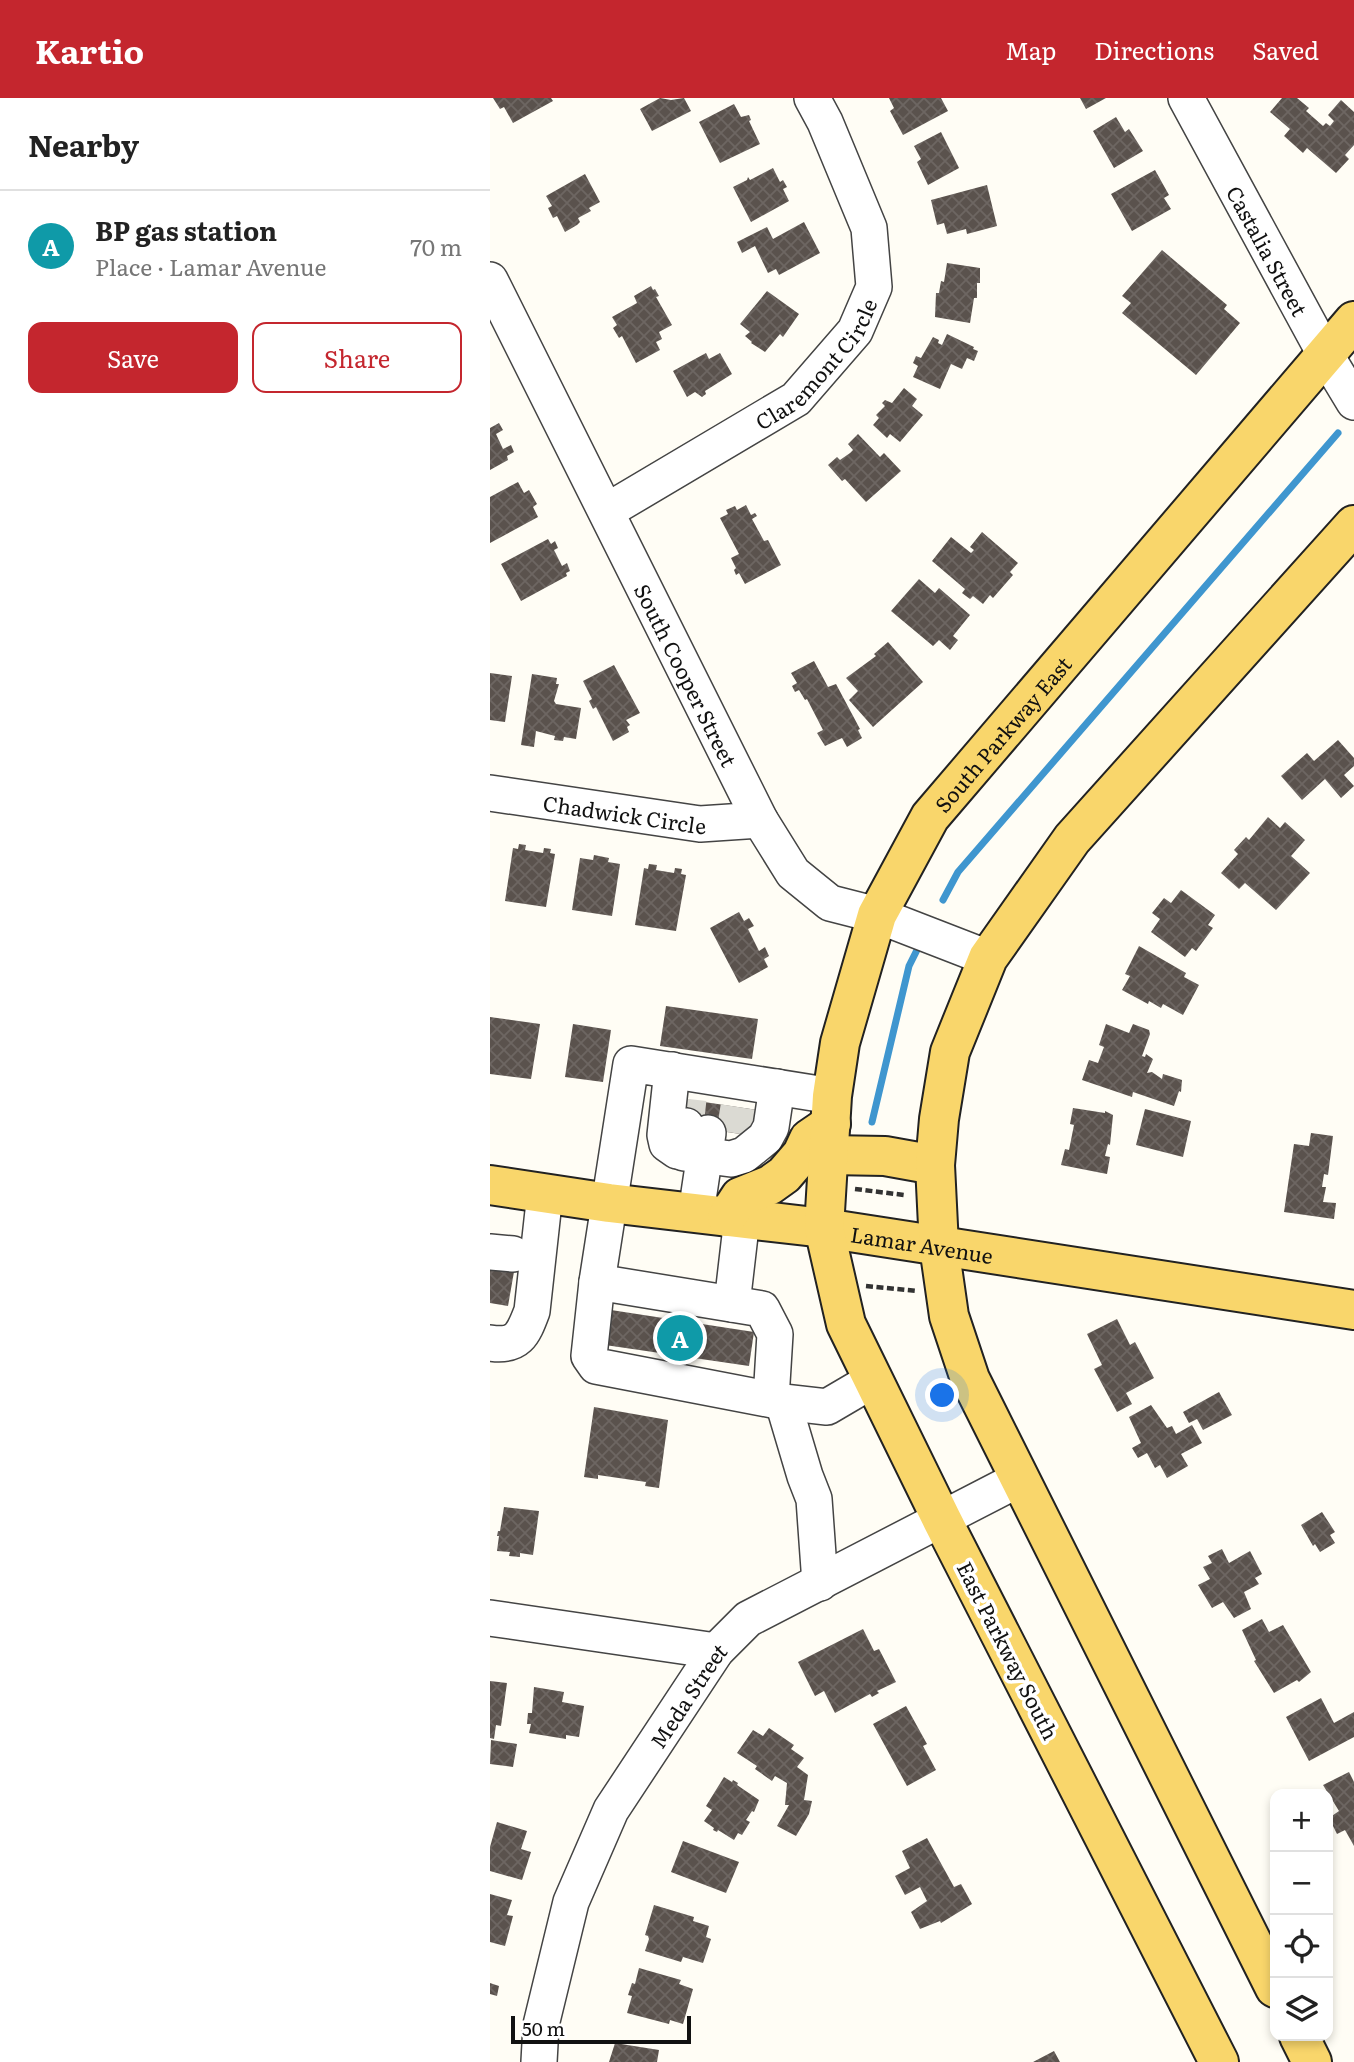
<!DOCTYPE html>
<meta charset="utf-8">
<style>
:root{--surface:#fff;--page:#f6f6f6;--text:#222;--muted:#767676;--line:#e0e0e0;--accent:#c4262e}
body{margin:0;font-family:Literata,serif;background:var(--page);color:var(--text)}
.controls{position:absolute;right:21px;bottom:21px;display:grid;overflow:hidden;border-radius:14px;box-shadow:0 4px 10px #0003}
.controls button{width:63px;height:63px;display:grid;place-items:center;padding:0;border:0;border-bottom:2px solid var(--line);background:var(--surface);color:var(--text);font:35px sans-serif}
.scale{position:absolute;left:21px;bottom:18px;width:180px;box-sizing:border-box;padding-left:7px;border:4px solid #111;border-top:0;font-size:19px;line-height:24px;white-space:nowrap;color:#111;-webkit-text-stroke:5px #fff;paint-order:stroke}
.you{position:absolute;left:453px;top:1298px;width:24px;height:24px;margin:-18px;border:5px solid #fff;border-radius:50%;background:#1a73e8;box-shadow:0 0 0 10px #1a73e833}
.badge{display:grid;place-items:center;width:46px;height:46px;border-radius:50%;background:var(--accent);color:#fff;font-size:23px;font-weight:700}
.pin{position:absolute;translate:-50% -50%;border:4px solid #fff;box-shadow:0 2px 7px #0006}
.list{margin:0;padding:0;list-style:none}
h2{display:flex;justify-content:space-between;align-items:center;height:91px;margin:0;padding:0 28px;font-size:30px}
h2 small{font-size:23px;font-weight:400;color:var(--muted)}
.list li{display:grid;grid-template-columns:46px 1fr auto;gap:21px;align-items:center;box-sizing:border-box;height:112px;padding:0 28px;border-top:2px solid var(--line)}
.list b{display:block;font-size:26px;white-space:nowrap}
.list p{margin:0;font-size:23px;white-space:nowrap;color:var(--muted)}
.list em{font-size:23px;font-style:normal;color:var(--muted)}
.actions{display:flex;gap:14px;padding:21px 28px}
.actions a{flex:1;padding:16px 0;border:2px solid var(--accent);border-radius:14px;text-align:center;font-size:24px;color:var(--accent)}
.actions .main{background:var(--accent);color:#fff}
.icon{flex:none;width:38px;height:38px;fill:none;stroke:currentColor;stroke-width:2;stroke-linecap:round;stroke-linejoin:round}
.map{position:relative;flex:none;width:864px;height:1964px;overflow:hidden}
header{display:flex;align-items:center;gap:42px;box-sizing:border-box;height:98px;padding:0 35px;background:var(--accent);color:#fff}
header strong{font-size:33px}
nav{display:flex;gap:38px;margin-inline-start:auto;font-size:24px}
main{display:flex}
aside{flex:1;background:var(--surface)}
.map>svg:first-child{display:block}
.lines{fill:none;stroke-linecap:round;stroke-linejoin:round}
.stream{stroke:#3f96cf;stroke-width:7}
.building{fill:url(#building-cross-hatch)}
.minor-tunnel{stroke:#dbdad3;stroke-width:35;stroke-dasharray:35 18;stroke-linecap:butt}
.minor-casing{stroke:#444;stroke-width:38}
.major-casing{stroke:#222;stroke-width:42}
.path{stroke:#333;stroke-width:4.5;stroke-dasharray:7 3.5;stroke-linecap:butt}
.minor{stroke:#fff;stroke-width:35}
.major{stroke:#f9d66b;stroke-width:38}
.labels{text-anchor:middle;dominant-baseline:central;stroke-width:7;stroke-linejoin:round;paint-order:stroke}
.street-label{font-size:21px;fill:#111;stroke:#fff}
</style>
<header>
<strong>Kartio</strong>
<nav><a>Map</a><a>Directions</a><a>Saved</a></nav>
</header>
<main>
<aside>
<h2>Nearby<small></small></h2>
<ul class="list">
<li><span class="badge" style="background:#0f9aa8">A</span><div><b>BP gas station</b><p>Place · Lamar Avenue</p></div><em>70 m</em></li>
</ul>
<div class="actions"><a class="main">Save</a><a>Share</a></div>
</aside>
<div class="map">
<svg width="864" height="1964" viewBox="0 0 864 1964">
<defs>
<pattern id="building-cross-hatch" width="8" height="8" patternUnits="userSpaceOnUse" patternTransform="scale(1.75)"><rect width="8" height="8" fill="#5a524d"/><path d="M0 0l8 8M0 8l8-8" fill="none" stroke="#6d6662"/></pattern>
</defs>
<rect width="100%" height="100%" fill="#fffdf5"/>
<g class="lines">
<path class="stream" d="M453 802 468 774 848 335
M382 1024 419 868 427 852"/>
</g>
<path class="building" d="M3 0H61L63 3 23 25 14 9 10 11Z
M170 0 181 2 194 0 201 13 162 33 150 11Z
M399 0H451L458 13 413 37 400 13 404 10Z
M590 0H616L596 11Z
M792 0H807L819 10 816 13 833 28 836 25 840 28 844 23 838 17 851 2 864 14V47L855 57 859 61 846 75 817 50 813 55 794 38 800 31 780 14Z
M244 6 251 19 259 17 261 22 259 23 270 46 230 65 209 24Z
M626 19 635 34 639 31 653 53 624 70 603 33Z
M451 34 469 70 438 87 427 64 431 61 424 48Z
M283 70 290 84 293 82 297 89 293 91 299 103 261 124 243 89 257 82 258 79 260 82Z
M665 72 679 97 674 100 681 111 642 133 621 96Z
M95 76 110 104 99 110 101 113 88 120 90 124 87 127 75 134 67 118 63 120 58 110 62 108 56 98Z
M497 87 507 128 477 136 476 131 457 136 454 125 447 127 441 102Z
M314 124 330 155 289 177 286 171 278 175 265 148 252 155 247 144 277 129 283 141Z
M672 152 737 207 734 211 750 225 706 277 632 215 641 205 632 198Z
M457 165 490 170V185H487V200H484L480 225 445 219 446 195H449L451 183 454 184Z
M161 188 163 192 165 191 169 198 166 199 182 227 169 234 172 241 166 244 170 252 146 265 132 238 129 240 123 230 127 227 122 219 147 205 144 198Z
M277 193 309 216 293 239 290 236 275 254 261 245 262 244 255 238 260 234 250 226Z
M457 236 484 249 483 251 488 253 484 263 477 260 472 271 461 266 450 291 423 279 428 268 423 265 426 258 431 260 443 239 449 242 448 245 452 247Z
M216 255 219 261 230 255 242 276 215 293 216 296 212 299 205 294 197 299 183 273Z
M414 290 427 301 422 308 433 317 410 344 400 336 397 340 383 327 389 320 386 317 395 308 392 305 395 302 402 305Z
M9 325 13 332 6 336 13 351 21 347 24 354 17 358 18 362 0 372V330Z
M368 336 390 359 394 355 411 373 376 404 355 381 352 383 338 367 347 359 350 362 360 355 363 352 358 346Z
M28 384 34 395 39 392 47 406 43 409 48 419 0 445V399Z
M256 407 261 417 265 415 267 418 262 421 274 443 278 442 291 467 255 486 249 475 246 477 244 472 246 470 241 460 249 456 230 420 238 416 236 412 245 408 247 412Z
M492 434 528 465 520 474 523 477 503 500 500 497 493 506 483 498 480 501 472 495 475 491 442 463 461 439 481 455 484 452 480 449Z
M58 441 61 446 65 443 68 450 64 452 72 468 77 465 80 473 76 475 77 478 31 503 11 466Z
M429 481 445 495 449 490 480 517 463 538 468 542 460 552 449 542 443 548 401 513Z
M398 544 433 584 383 629 359 602 368 593 356 580 386 558 384 556Z
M324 563 338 589 346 586 370 631 368 632 372 640 357 649 352 640 335 648 327 635 333 632 317 601 315 602 309 592 305 594 302 588 307 585 301 575Z
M124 567 150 615 136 622 140 627 137 629 139 634 123 643 106 609 103 611 99 603 102 601 93 583Z
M0 575 22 578 15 624 0 622Z
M42 576 67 580 66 586H69L64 603 66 606 91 610 86 641 74 639 73 643 64 642 65 638 46 633 44 649 31 647Z
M848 642 864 660V668L854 677 864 688 851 700 835 681 812 702 791 678 817 655 824 663Z
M778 719 790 730 795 724 815 742 801 758 820 775 786 812 755 785 749 791 731 775 748 756 744 752 756 739 759 742Z
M29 746 36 747 35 752 53 755 54 750 61 751 60 755 65 756 56 809 15 803 23 750 28 751Z
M104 757 119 760 118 764 130 766 122 818 82 812 90 760 103 762Z
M159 766 167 767 166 772 184 775 185 770 192 771 191 776 196 777 186 833 145 827 154 770 158 771Z
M691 792 725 817 718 827 723 830 706 853 702 850 695 859 661 834 670 821 662 815 674 800 681 805Z
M249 814 254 823 259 820 264 828 258 831 269 853 275 849 279 858 274 861 278 869 249 885 220 830Z
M649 848 696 875 694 879 709 887 693 917 673 906 671 910 659 903 658 906 632 892 640 878 635 876Z
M176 908 268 921 262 961 170 948Z
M0 919 50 926 41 981 0 976Z
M83 926 121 932 113 984 75 979Z
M616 926 639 935 643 926 659 932 660 936 652 958 655 959 656 956 663 961 657 975 662 974 672 981 673 976 692 982 691 994 689 993 684 1008 643 994 642 999 592 982 599 962 608 965 614 949 609 947Z
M168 997 274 1013 271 1039 196 1028Z
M583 1010 615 1015V1013L623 1017 620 1047 618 1046 615 1058 620 1059 617 1076 571 1067 575 1051 579 1052 584 1027 580 1026Z
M655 1011 701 1023 693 1059 646 1047Z
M821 1035 843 1038 838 1077 834 1076 832 1089H836L833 1104 846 1105 844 1121 794 1114 804 1046 819 1048Z
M0 1164 25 1168 18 1208 0 1205Z
M121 1212 264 1234 259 1268 115 1247Z
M627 1221 640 1247 645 1244 664 1280 636 1295 642 1306 627 1314 604 1271 612 1267 597 1236Z
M729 1294 742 1317 713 1332 707 1321 699 1325 693 1314Z
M661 1307 677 1330 682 1328 686 1336 702 1327 712 1345 691 1356 698 1368 677 1380 670 1367 665 1370 657 1355 648 1360 642 1350 651 1345 639 1319Z
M104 1309 178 1322 169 1390 155 1388 156 1384 108 1377V1381L94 1379Z
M14 1409 49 1413 43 1457 30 1455V1459L19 1458 20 1454 7 1453 9 1438H7L8 1433H10Z
M832 1414 845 1434 840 1437 845 1445 830 1454 825 1446 823 1448 811 1427Z
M732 1451 739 1465 760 1453 772 1476 765 1480 769 1486 754 1494 761 1511 744 1520 733 1504 722 1510 708 1487 720 1481 713 1469 722 1465 718 1458Z
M772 1521 779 1534 793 1527 821 1574 809 1584 807 1582 784 1595 764 1563 766 1562 752 1532Z
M373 1531 384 1553 389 1551 406 1584 387 1593 389 1595 382 1599 380 1596 345 1615 334 1593 325 1598 308 1564Z
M0 1583 17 1585 11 1628 6 1627 4 1641 0 1640Z
M44 1589 74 1594 72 1604 94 1608 89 1639 76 1637V1641L39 1635 41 1626H37L38 1615H42Z
M831 1600 844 1625 864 1614V1639L819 1663 796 1619Z
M416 1608 437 1646 433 1648 446 1672 417 1688 383 1626Z
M279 1630 304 1647 301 1651 314 1660 307 1669 318 1677 314 1702 322 1703 319 1716 306 1738 287 1728 299 1707H295L297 1685 285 1678 282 1683 265 1671 267 1668 247 1655 263 1632 273 1638Z
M1 1642 27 1646 23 1669 0 1666Z
M859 1674 864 1684V1748L855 1732 847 1736 839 1720 849 1713 833 1687Z
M234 1679 242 1684 243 1682 248 1685 247 1687 269 1702 264 1714 262 1713 256 1722 260 1724 252 1737 248 1735 244 1742 228 1732 227 1734 223 1732 224 1730 214 1723 222 1712 216 1708Z
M7 1724 37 1733 31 1751 41 1754 32 1782 0 1773V1749Z
M437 1740 464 1789 471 1786 482 1806 451 1825 450 1823 430 1831 421 1814 437 1803 430 1789 415 1797 405 1778 420 1770 412 1753Z
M193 1743 249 1764 236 1795 181 1774Z
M0 1796 22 1802 17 1817 23 1818 15 1848 0 1844Z
M164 1807 204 1819 203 1823 219 1828 216 1839 221 1841 213 1865 193 1859 191 1864 155 1853 159 1841 158 1838 155 1837Z
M149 1870 191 1882 189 1886 203 1891 193 1926 180 1922 179 1926 137 1915 142 1898 138 1897 142 1885 145 1886Z
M0 1885 9 1888 7 1898 0 1896Z
M125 1945 169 1952 167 1964H119Z
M564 1953 570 1964H543Z"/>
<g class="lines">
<path class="minor-tunnel" d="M196 1028 199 1001
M244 1035 248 1009"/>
<g class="minor-casing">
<g id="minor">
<path id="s1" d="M696 0 835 256 864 304"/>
<path id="s2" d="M0 182 270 722 303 775 340 805 387 817 498 860"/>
<path id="s3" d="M117 413 306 301 365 233 384 189 379 130 335 24 322 0"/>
<path id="s4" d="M0 695 210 726 270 722"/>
<path d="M182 972 175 1037 177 1046 187 1053"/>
<path d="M342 998 141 966 107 1184 99 1258 106 1268 293 1304 337 1309 383 1282"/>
<path d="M196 1028 194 1055 241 1061 254 1057 275 1040 281 1029 287 989"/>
<path d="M206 1115 218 1035"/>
<path d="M0 1154 23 1156"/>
<path d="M107 1184 272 1211 285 1236 281 1301"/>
<path d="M242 1206 252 1120"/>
<path d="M0 1245C28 1249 33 1237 42 1213L55 1095"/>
<path d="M293 1304 315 1378 324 1401 330 1485"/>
<path d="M0 1520 226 1553"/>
<path id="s5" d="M49 1964 51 1927 81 1804 121 1712 226 1553 258 1521 529 1381"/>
</g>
</g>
<g class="major-casing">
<g id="major">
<path d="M339 1057 395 1058 445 1067"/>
<path id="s6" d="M0 1087 119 1105 334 1130 864 1212"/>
<path d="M237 1119 250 1099 280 1087 294 1077 312 1056 319 1041 341 1026"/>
<path d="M785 1890 480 1281 459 1218 449 1148 445 1067 449 1021 460 954 498 860 582 741 864 427"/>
<path d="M809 1938 822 1964"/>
<path id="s7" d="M729 1964 452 1422 356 1226 334 1130 342 998 350 945 387 817 440 719 864 223"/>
</g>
</g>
<path class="path" d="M365 1091 414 1097
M376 1188 427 1193"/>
<use href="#minor" class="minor"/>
<use href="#major" class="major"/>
</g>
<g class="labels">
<g class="street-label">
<text stroke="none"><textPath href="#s1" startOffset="173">Castalia Street</textPath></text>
<text stroke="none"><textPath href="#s3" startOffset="259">Claremont Circle</textPath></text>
<text stroke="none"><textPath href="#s2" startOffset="441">South Cooper Street</textPath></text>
<text stroke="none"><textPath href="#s7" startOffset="1466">South Parkway East</textPath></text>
<text stroke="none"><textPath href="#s4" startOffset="136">Chadwick Circle</textPath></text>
<text stroke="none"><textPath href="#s6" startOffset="436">Lamar Avenue</textPath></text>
<text transform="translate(519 1552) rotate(63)">East Parkway South</text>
<text stroke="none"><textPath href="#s5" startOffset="402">Meda Street</textPath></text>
</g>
</g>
</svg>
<div class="controls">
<button>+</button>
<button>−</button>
<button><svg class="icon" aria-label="locate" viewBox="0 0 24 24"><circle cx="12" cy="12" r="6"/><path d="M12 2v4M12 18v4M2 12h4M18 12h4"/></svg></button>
<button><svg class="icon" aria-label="layers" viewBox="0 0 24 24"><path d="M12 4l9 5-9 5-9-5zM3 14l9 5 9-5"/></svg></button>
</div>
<div class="scale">50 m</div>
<div class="you"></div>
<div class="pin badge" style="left:190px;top:1240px;background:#0f9aa8">A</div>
</div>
</main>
